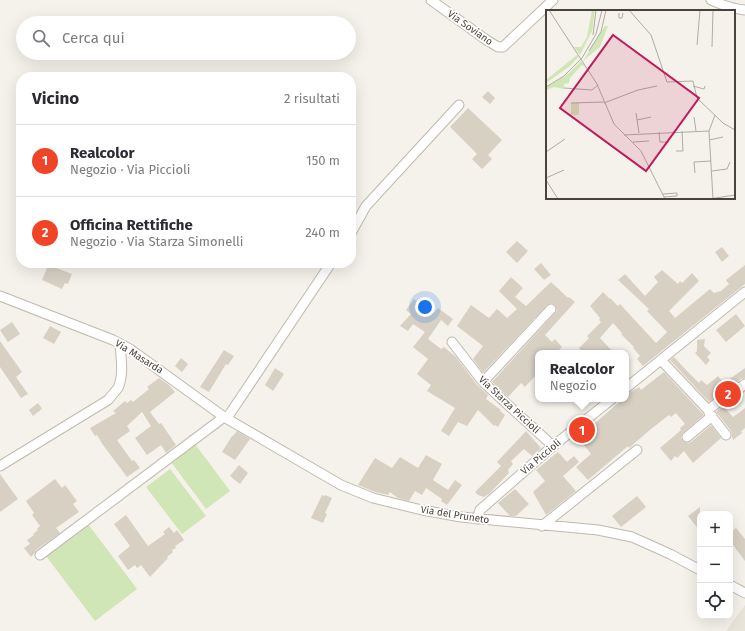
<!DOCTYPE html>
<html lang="it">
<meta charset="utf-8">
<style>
:root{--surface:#fff;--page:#f2f2f3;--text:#2b2b33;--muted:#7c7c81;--line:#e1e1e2;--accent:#ef4428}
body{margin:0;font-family:"Fira Sans",sans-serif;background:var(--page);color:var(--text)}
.controls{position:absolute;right:12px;bottom:12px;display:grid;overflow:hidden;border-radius:8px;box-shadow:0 4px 16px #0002}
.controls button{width:36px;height:36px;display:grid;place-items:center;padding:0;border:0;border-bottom:1px solid var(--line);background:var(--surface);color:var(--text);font:20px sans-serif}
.you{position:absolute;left:425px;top:307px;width:14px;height:14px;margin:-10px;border:3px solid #fff;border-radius:50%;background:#1a73e8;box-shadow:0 0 0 6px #1a73e833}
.badge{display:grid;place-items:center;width:26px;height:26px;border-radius:50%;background:var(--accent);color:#fff;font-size:13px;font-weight:700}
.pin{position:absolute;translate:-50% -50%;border:2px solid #fff;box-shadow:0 1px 4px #0006}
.popup{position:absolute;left:535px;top:350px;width:94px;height:52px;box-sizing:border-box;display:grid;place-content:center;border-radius:8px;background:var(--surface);filter:drop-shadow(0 1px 3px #0005);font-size:13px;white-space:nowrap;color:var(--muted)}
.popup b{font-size:15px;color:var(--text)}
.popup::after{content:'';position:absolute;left:50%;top:100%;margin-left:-8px;border:8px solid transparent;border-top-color:var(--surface)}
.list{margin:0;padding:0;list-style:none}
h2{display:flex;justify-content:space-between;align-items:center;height:52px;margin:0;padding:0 16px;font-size:17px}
h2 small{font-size:13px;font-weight:400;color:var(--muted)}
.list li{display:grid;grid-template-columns:26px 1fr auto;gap:12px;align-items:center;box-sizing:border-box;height:72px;padding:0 16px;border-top:1px solid var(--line)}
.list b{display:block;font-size:15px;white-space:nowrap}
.list p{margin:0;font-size:13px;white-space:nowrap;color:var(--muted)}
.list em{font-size:13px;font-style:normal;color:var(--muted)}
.icon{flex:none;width:22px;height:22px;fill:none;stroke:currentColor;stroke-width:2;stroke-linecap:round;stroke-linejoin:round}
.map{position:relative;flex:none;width:745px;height:631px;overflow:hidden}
.search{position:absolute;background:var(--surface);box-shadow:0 4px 16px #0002;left:16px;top:16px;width:340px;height:44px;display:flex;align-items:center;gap:10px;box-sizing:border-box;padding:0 14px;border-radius:22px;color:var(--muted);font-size:15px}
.panel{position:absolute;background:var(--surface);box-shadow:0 4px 16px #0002;left:16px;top:72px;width:340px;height:196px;border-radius:16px}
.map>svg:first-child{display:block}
.residential{fill:#e8e4da}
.green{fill:#d1e6b7}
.building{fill:#d9d0c4}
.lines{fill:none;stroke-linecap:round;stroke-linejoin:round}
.minor-casing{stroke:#c0b9ae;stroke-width:11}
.minor{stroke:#fff;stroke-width:9}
.labels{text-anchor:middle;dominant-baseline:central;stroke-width:3.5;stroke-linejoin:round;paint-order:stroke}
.street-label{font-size:10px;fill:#494339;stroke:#fff}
.inset-road{fill:none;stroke:#b0aca4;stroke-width:1}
.view{fill:#c2185b;fill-opacity:0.15;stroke:#c2185b;stroke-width:2}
.inset-edge{fill:none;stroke:#494339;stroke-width:2}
</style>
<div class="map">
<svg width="745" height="631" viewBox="0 0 745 631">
<rect width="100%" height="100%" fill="#f5f2eb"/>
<path class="residential" d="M745 605V631H726Z"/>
<path class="green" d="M195 444 230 491 206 509 171 462Z
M170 469 206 516 182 534 146 487Z
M88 524 137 589 95 621 46 556Z"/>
<path class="building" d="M488 91 495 98 490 104 482 97Z
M468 108 502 140 488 155 492 159 482 169 472 159 477 154 450 127Z
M517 241 528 251 517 263 506 252Z
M722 247 729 256 722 262 715 252Z
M49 263 57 266 56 268 72 274 68 284 65 283 62 289 42 280Z
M541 263 551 275 544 280 534 269Z
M745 265V284L643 366 637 359 640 356 633 348 634 347 621 334 622 333 613 323 600 338 614 353H584L579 348 589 338 587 336 601 322 599 320 600 318 590 306 603 292 610 299V298L618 306 620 304 656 343 667 332 647 311 649 309 618 280 625 274 645 296 658 282 654 277 662 270 678 284 680 281 682 283 692 273 699 281 669 311 675 318 710 289 714 293 721 291 729 284 726 280Z
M511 277 523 288 515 297 526 306 551 282 568 298 569 297 575 302 545 335 552 342 555 339 562 347 556 353H538V373L525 387 521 383 508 397 492 382 555 313 557 310 555 305 552 303 547 305 483 373 473 359 483 346 457 326 471 305 489 318 497 309 507 318 517 309 499 291Z
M414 299 434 313 438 308 453 319 448 326 441 320 428 339 441 349 444 347 456 357 478 386 488 395 486 399 501 410 500 411 505 415 498 427 495 425 494 426 478 410 467 426 458 422 449 436 441 431 455 408 427 391 431 385 417 374 428 359 413 347 425 332 413 324 408 331 400 326 411 314 406 310Z
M736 314 745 326 726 342 716 330Z
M12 322 20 334 8 342 0 330Z
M50 326 61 332 54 344 43 338Z
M705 339 704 346 711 353 707 357 710 360 706 365 695 353 697 351V340Z
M0 341 22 372 16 377 28 394 21 398 0 367Z
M224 350 234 356 228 365 226 364 209 392 200 387Z
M674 357 687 371 699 383 701 380 707 385 718 376 724 383 745 368V378L741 379 724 393 718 395 709 402 670 360Z
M181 358 188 364 182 372 175 366Z
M275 368 284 374 273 391 265 385Z
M664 372 703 414 704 415 683 433 681 438 683 441 688 443 691 442 711 425 721 438 693 463 684 451 677 458 675 456 671 461 660 448 681 430 680 428 685 424 676 413 671 417 669 415 651 429 629 448 628 446 588 480 576 467 591 454 579 439 582 437 581 435 623 399H626V395L635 389H636L639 387 641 390Z
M159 378 169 385 175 392 150 412 159 424 161 423 176 445 166 453 161 445 147 455 135 438 151 426 142 412 127 426 130 431 117 440 132 461 134 460 140 468 127 477 103 445 97 435 95 436 90 428 116 413 113 411 125 401 127 403 131 400 133 402 149 389 147 387Z
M38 403 42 409 33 416 29 410Z
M723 406 733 417 745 408V428L741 431 742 433 733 440 732 437V435L731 431 716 412Z
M237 431 250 439 235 460 222 452 232 436H233Z
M526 431 541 448 532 456 524 449 511 461 513 464 508 470 509 473 489 494 484 497 478 495 475 492 501 466 497 462Z
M558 452 567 462 574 456 579 462 563 476 576 491 546 515 533 492 545 481 536 470Z
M426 455 442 464 433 480 448 490 455 480 462 485 447 505 441 501 442 499 426 488 422 495 415 491 409 501 398 498 390 492 388 495 375 492 358 485 375 458 392 468 400 457 418 468Z
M239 465 248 473 240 484 230 476Z
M0 474 18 499 0 512Z
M55 479 62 488 65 485 77 501 73 504 79 512 56 528 60 533 36 550 34 554 31 557 24 548 30 544 27 540 34 535 33 534 38 530 37 529 40 526 32 515 34 513 26 501Z
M515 489 529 504 516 516H510L498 503Z
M322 495 325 496V495L332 498 325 513 327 514 323 523 311 518Z
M637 496 646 507 621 527 612 516Z
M700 507V531L688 516Z
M126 515 148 546 165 534 163 532 169 527 174 533 177 530 184 540 175 546 176 548 172 550 173 552 167 557 168 558 150 577 141 565 137 568 135 565 128 570 118 556 130 546 114 524Z
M736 528 745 539V561L730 541V533Z"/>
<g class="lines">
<g class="minor-casing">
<path id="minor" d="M431 0 485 39 498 47H503L553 0
M711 0C722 5 733 9 745 10
M351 233 366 206 459 105
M0 296 113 340 130 349 224 417 341 485 373 498 422 510 461 517 598 530 632 537 670 554 700 570
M452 342 483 382 553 446
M661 360 708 410 721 400 727 399 745 384
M483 382 551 309
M626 388 745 292
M709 413 726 435
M227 418 331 263
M687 437 712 416
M0 466 108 400C111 396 115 392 118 388 124 375 121 358 120 344
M477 519 480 510 553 446 612 399
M542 526 637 450
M40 555 224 417
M730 585 745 593"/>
</g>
<use href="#minor" class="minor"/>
</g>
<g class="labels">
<g class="street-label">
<text transform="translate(470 28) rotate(35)">Via Soviano</text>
<text transform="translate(139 357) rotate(32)">Via Masarda</text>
<text transform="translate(509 405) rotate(43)">Via Starza Piccioli</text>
<text transform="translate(541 457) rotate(-40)">Via Piccioli</text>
<text transform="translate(455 515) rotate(9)">Via del Pruneto</text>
</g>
</g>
<g transform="translate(546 10)">
<rect width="189" height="189" fill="#f5f2eb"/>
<path d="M46 0H49L46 21 34 45 28 37H35L41 27ZM59 16H62L54 37 37 51ZM31 45 33 46 24 56 0 73V70ZM35 51 41 59 36 55 24 68 23 73 18 74V79L8 77 0 80V77L21 65ZM25 93H33V105H25Z" fill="#d1e6b7"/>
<path class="inset-road" d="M3 0 51 74 68 114 95 141 119 189M83 0 105 25 121 72 147 71 151 88 177 113 189 120M73 3V8H76L77 3M47 25 50 0M151 35 154 0M166 37 167 0M43 41 55 22 60 0M147 76 158 79 159 76M0 77 18 66 36 48 50 24 56 0M18 78 46 80 52 75M25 93 58 92M58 93 92 80 111 76M90 103 93 123M148 107 150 121M91 110 105 107M163 121 169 105M113 122 114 132H123M78 125 163 121 167 189M163 130 177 127M87 132 103 131M130 141H137L136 121M0 142 19 129M166 161 181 159 184 152M149 163 148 152 165 151M0 168 18 160M0 170 12 189M117 184 131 183V186L118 187M163 189 189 185"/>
<path class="view" d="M67 25 153 88 100 161 14 98Z"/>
<rect width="189" height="189" class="inset-edge"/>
</g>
</svg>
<div class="controls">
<button>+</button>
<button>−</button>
<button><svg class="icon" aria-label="locate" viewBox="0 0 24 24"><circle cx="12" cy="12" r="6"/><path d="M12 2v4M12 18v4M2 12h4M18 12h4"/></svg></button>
</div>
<div class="you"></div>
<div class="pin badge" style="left:582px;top:430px">1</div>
<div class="popup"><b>Realcolor</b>Negozio</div>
<div class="pin badge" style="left:728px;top:394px">2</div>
<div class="search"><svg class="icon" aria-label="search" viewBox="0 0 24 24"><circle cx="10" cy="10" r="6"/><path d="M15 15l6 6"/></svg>Cerca qui</div>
<section class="panel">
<h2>Vicino<small>2 risultati</small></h2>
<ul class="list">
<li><span class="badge">1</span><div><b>Realcolor</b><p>Negozio · Via Piccioli</p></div><em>150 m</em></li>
<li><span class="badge">2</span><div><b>Officina Rettifiche</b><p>Negozio · Via Starza Simonelli</p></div><em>240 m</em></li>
</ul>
</section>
</div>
